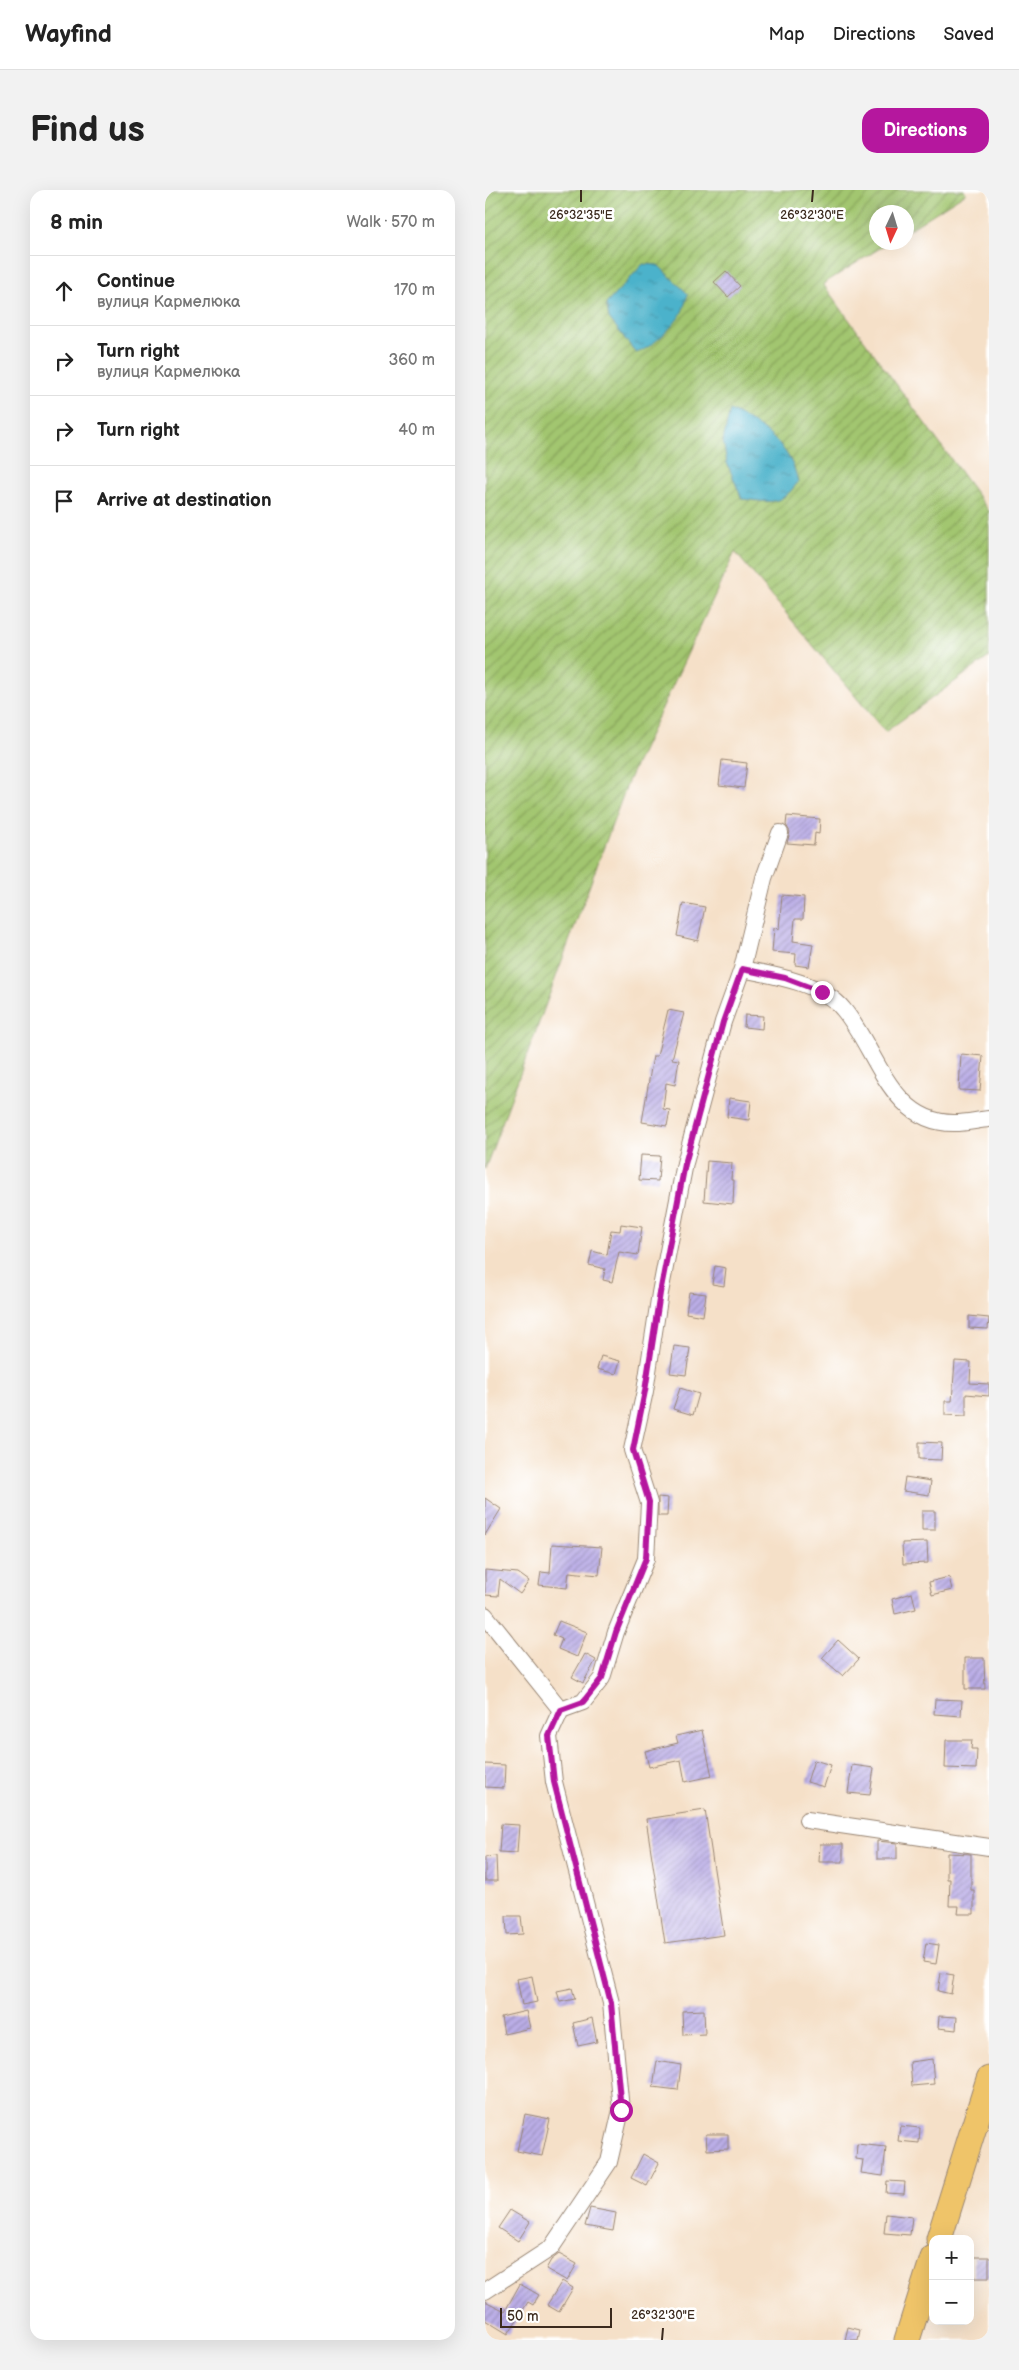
<!DOCTYPE html>
<meta charset="utf-8">
<style>
:root{--surface:#fff;--page:#f2f2f2;--text:#222;--muted:#767676;--line:#e0e0e0;--accent:#b5179e}
body{margin:0;font-family:"Balsamiq Sans",sans-serif;background:var(--page);color:var(--text)}
.controls{position:absolute;right:15px;bottom:15px;display:grid;overflow:hidden;border-radius:10px;box-shadow:0 5px 20px #0002}
.controls button{width:45px;height:45px;display:grid;place-items:center;padding:0;border:0;border-bottom:1px solid var(--line);background:var(--surface);color:var(--text);font:25px sans-serif}
.compass{position:absolute;left:384px;top:15px;width:45px;height:45px;border-radius:50%;background:var(--surface);box-shadow:0 5px 20px #0002;rotate:184deg}
.scale{position:absolute;left:15px;bottom:12px;width:112px;box-sizing:border-box;padding-left:5px;border:2px solid #3b2a1e;border-top:0;font-size:14px;line-height:18px;white-space:nowrap;color:#3b2a1e;-webkit-text-stroke:4px #fff;paint-order:stroke}
.stop{position:absolute;width:15px;height:15px;margin:-11px;border:4px solid #b5179e;border-radius:50%;background:#fff}
.stop.end{background:#b5179e;border-color:#fff;box-shadow:0 1px 5px #0008}
.list{margin:0;padding:0;list-style:none}
h2{display:flex;justify-content:space-between;align-items:center;height:65px;margin:0;padding:0 20px;font-size:21px}
h2 small{font-size:16px;font-weight:400;color:var(--muted)}
.list li{display:grid;grid-template-columns:32px 1fr auto;gap:15px;align-items:center;box-sizing:border-box;height:70px;padding:0 20px;border-top:1px solid var(--line)}
.list b{display:block;font-size:19px;white-space:nowrap}
.list p{margin:0;font-size:16px;white-space:nowrap;color:var(--muted)}
.list em{font-size:16px;font-style:normal;color:var(--muted)}
.icon{flex:none;width:28px;height:28px;fill:none;stroke:currentColor;stroke-width:2;stroke-linecap:round;stroke-linejoin:round}
.map{position:relative;flex:none;width:504px;height:2150px;overflow:hidden;border-radius:15px}
header{display:flex;align-items:center;gap:30px;box-sizing:border-box;height:70px;padding:0 25px;background:var(--surface);border-bottom:1px solid var(--line)}
header strong{font-size:24px}
nav{display:flex;gap:28px;margin-inline-start:auto;font-size:18px}
.intro{display:flex;align-items:center;justify-content:space-between;box-sizing:border-box;height:120px;padding:0 30px}
h1{margin:0;font-size:35px}
.button{padding:12px 22px;border-radius:15px;background:var(--accent);color:#fff;font-size:18px;font-weight:700}
main{display:flex;gap:30px;padding:0 30px}
aside{flex:1;background:var(--surface);border-radius:15px;box-shadow:0 5px 20px #0002}
.map>svg:first-child{display:block}
.garden{fill:url(#garden-furrows);stroke:#6e7846}
.water{fill:url(#water-ripples);stroke:#446e74}
.building{fill:url(#building-hatch)}
.lines{fill:none;stroke-linecap:round;stroke-linejoin:round}
.street-casing{stroke:#988573;stroke-width:18}
.primary-casing{stroke:#988573;stroke-width:27}
.street{stroke:#fff;stroke-width:16}
.primary{stroke:#efc469;stroke-width:25}
.route{stroke:#b5179e;stroke-width:6}
.ticks{fill:none;stroke:#3b2a1e;stroke-width:2}
.ticks-label{font-size:12px;text-anchor:middle;fill:#3b2a1e;stroke:#fff;stroke-width:5;stroke-linejoin:round;paint-order:stroke}
</style>
<header>
<strong>Wayfind</strong>
<nav><a>Map</a><a>Directions</a><a>Saved</a></nav>
</header>
<div class="intro"><h1>Find us</h1><a class="button">Directions</a></div>
<main>
<aside>
<h2>8 min<small>Walk · 570 m</small></h2>
<ul class="list">
<li><svg class="icon" aria-label="ahead" viewBox="0 0 24 24"><path d="M12 20V5M6 11l6-6 6 6"/></svg><div><b>Continue</b><p>вулиця Кармелюка</p></div><em>170 m</em></li>
<li><svg class="icon" aria-label="right" viewBox="0 0 24 24"><path d="M7 20v-9h11M14 6l5 5-5 5"/></svg><div><b>Turn right</b><p>вулиця Кармелюка</p></div><em>360 m</em></li>
<li><svg class="icon" aria-label="right" viewBox="0 0 24 24"><path d="M7 20v-9h11M14 6l5 5-5 5"/></svg><div><b>Turn right</b></div><em>40 m</em></li>
<li><svg class="icon" aria-label="arrive" viewBox="0 0 24 24"><path d="M6 21V4h12l-3 4 3 4H6"/></svg><div><b>Arrive at destination</b></div></li>
</ul>
</aside>
<div class="map">
<svg width="504" height="2150" viewBox="0 0 504 2150">
<defs>
<pattern id="garden-furrows" width="10" height="10" patternUnits="userSpaceOnUse" patternTransform="scale(1.25)"><rect width="10" height="10" fill="#a2c66f"/><path d="M-1 1l2-2M0 10L10 0M9 11l2-2" fill="none" stroke="#85a15b"/></pattern>
<pattern id="water-ripples" width="26" height="14" patternUnits="userSpaceOnUse" patternTransform="scale(1.25)"><rect width="26" height="14" fill="#4cb2cb"/><path d="M2 4q2-2 4 0t4 0M15 11q2-2 4 0t4 0" fill="none" stroke="#4091a4"/></pattern>
<pattern id="building-hatch" width="6" height="6" patternUnits="userSpaceOnUse" patternTransform="scale(1.25)"><rect width="6" height="6" fill="#bbaee7"/><path d="M-1 1l2-2M0 6l6-6M5 7l2-2" fill="none" stroke="#998ebb"/></pattern>
</defs>
<rect width="100%" height="100%" fill="#fff"/>
<filter id="ink" filterUnits="userSpaceOnUse"><feTurbulence type="fractalNoise" baseFrequency=".02" numOctaves="2"/><feDisplacementMap in="SourceGraphic" scale="10" xChannelSelector="R" yChannelSelector="G"/><feConvolveMatrix kernelMatrix="1 2 1 2 8 2 1 2 1" color-interpolation-filters="sRGB"/></filter>
<filter id="wash" filterUnits="userSpaceOnUse"><feTurbulence type="fractalNoise" baseFrequency=".0096" numOctaves="4" result="noise"/><feDisplacementMap in="SourceGraphic" scale="20" xChannelSelector="R" yChannelSelector="G"/><feGaussianBlur stdDeviation="1.12" result="paint"/><feColorMatrix in="noise" values="0 0 0 0 0 0 0 0 0 0 0 0 0 0 0 0 0 1.4 0 .05"/><feComposite in="paint" operator="in"/></filter>
<g filter="url(#wash)">
<rect width="100%" height="100%" fill="#f5e0c8"/>
<path class="garden" d="M0 0H479L481 3 422 41V22H392V52L403 53 338 94 504 321V467L400 542 250 362 144 589 0 979Z"/>
<path class="water" d="M158 74 173 75 203 104C201 110 199 118 196 124 189 136 164 160 151 163L124 128 121 114Z
M245 220C277 236 306 255 313 292 295 317 285 312 257 309L242 273 238 251Z"/>
<g id="blocks">
<path class="building" d="M241 81 255 96 243 107 229 92Z
M237 570 262 573 259 598 234 595Z
M302 626 335 629 334 644 330 643 329 655 302 653 305 642 301 635Z
M297 705 319 707 318 729H310L308 751 328 754 324 777 310 775 311 764 287 762 289 738 294 739Z
M198 713 220 717 213 751 192 746Z
M183 820 199 823 187 869 194 870 190 895 181 893 178 919 185 920 182 936 157 932 168 866H172Z
M260 825 278 826 277 839 259 837Z
M476 864 498 866 495 901 474 900Z
M244 908 266 911 264 930 242 927Z
M156 965 175 966 173 991 154 990Z
M222 971 247 973 246 990H249L248 1014 219 1011Z
M136 1034 157 1037 153 1065 134 1062 127 1092 118 1090 120 1079 104 1075 107 1061 122 1065 126 1040 135 1041Z
M230 1076 241 1078 239 1096 227 1094Z
M204 1102 221 1104 218 1126 201 1123Z
M484 1126 504 1128 503 1139 484 1138Z
M189 1156 205 1158 201 1185 185 1183Z
M116 1166 135 1171 131 1184 112 1179Z
M470 1171 486 1172 485 1193 504 1194V1206L481 1204V1226L460 1225V1211H467Z
M195 1198 214 1204 208 1225 188 1219Z
M434 1252 457 1253 456 1270 434 1269Z
M420 1287 446 1291 444 1305 418 1301Z
M173 1307 183 1308 182 1326H173Z
M0 1308 16 1319 0 1345Z
M437 1321H450V1340H437Z
M442 1352 443 1373 418 1374 417 1353Z
M67 1354 117 1357 114 1385 84 1382 82 1398 54 1395 56 1382 65 1383Z
M0 1380 33 1383 44 1391 35 1404 15 1389 13 1406 0 1405Z
M464 1387 467 1400 447 1405 444 1392Z
M427 1403 431 1419 410 1424 407 1409Z
M74 1431 102 1442 92 1467 73 1459 77 1449 68 1445Z
M353 1450 374 1469 358 1486 337 1468Z
M100 1464 111 1470 98 1493 87 1487Z
M480 1468H499L500 1499H480Z
M450 1509 477 1510 476 1526 449 1524Z
M217 1540 227 1586 200 1592 196 1570 164 1577 160 1561 193 1553 191 1546Z
M461 1550H487L486 1559H492L491 1579 460 1578Z
M329 1570 346 1575 339 1597 322 1592Z
M0 1574 20 1575 19 1598 0 1597Z
M367 1575 389 1578 385 1605 363 1603Z
M220 1620 239 1745 180 1753 161 1629Z
M16 1634 34 1635 32 1663 14 1662Z
M392 1651 412 1653V1669H392Z
M335 1654H358V1672H334Z
M462 1663 486 1664V1700H489V1724H473L474 1716H464L465 1689H462Z
M11 1666 12 1691H0V1667Z
M21 1726H36L38 1744 22 1745Z
M441 1753 454 1755 451 1774 438 1772Z
M456 1783 469 1785 466 1804 453 1801Z
M47 1786 52 1812 37 1815 32 1789Z
M87 1798 90 1809 75 1812 72 1801Z
M219 1820 220 1844 198 1845 197 1821Z
M41 1821 45 1838 19 1844 16 1827Z
M454 1826 472 1827 471 1840 453 1838Z
M107 1828 112 1852 93 1856 88 1833Z
M447 1869 449 1894 427 1896 425 1872Z
M172 1871 196 1875 193 1900 168 1897Z
M40 1924 65 1929 57 1966 32 1961Z
M415 1936 435 1938 434 1953 413 1951Z
M221 1944H243V1959L222 1960Z
M372 1954 401 1957 398 1986 376 1983 378 1970 371 1969Z
M158 1964 174 1973 162 1996 146 1988Z
M402 1991 420 1992 419 2004 401 2003Z
M105 2018 131 2023 128 2041 100 2036Z
M25 2020 45 2032 33 2051 13 2038Z
M401 2024 427 2027 425 2045 399 2043Z
M74 2064 92 2074 82 2091 61 2079 66 2070Z
M489 2067H504V2088H489Z
M77 2091 88 2098 74 2122 62 2115Z
M35 2094 54 2105 48 2115 43 2112 23 2144 0 2130V2111L20 2121Z
M363 2137 375 2140 373 2150H360Z"/>
</g>
</g>
<g filter="url(#ink)">
<use href="#blocks" fill-opacity="0" stroke="#988573" stroke-width="1"/>
<g class="lines">
<g class="street-casing">
<path id="street" d="M257 779C288 785 337 793 358 819 392 859 405 934 470 933 481 933 493 930 504 929
M0 1425 76 1520
M322 1630 504 1657
M0 2101 66 2058 124 1972 136 1920 126 1813 69 1592 64 1546 76 1520 98 1512 117 1488 131 1442 161 1369 164 1313 147 1260 160 1201 175 1103 200 973 238 832 257 779 279 688 295 643"/>
</g>
<g class="primary-casing">
<path id="primary" d="M454 2049 504 1889
M422 2150 448 2068"/>
</g>
<use href="#street" class="street"/>
<use href="#primary" class="primary"/>
</g>
</g>
<g class="lines" filter="url(#ink)">
<path class="route" d="M136 1920 126 1813 69 1592 64 1546 76 1520 98 1512 117 1488 131 1442 161 1368 164 1312 148 1260 160 1201 175 1103 200 974 238 832 257 779 300 788 337 802"/>
</g>
<path class="ticks" d="M96 12V0M327 12 328 0M177 2150 178 2138"/>
<g class="ticks-label">
<text x="327" y="29">26°32'30"E</text>
<text x="96" y="29">26°32'35"E</text>
<text x="178" y="2129">26°32'30"E</text>
</g>
</svg>
<div class="controls">
<button>+</button>
<button>−</button>
</div>
<svg class="compass" viewBox="-18 -18 36 36"><path d="M0-13l5 13h-10z" fill="#e53935"/><path d="M0 13l5-13h-10z" fill="#767676"/></svg>
<div class="scale">50 m</div>
<div class="stop" style="left:136px;top:1920px"></div>
<div class="stop end" style="left:337px;top:802px"></div>
</div>
</main>
